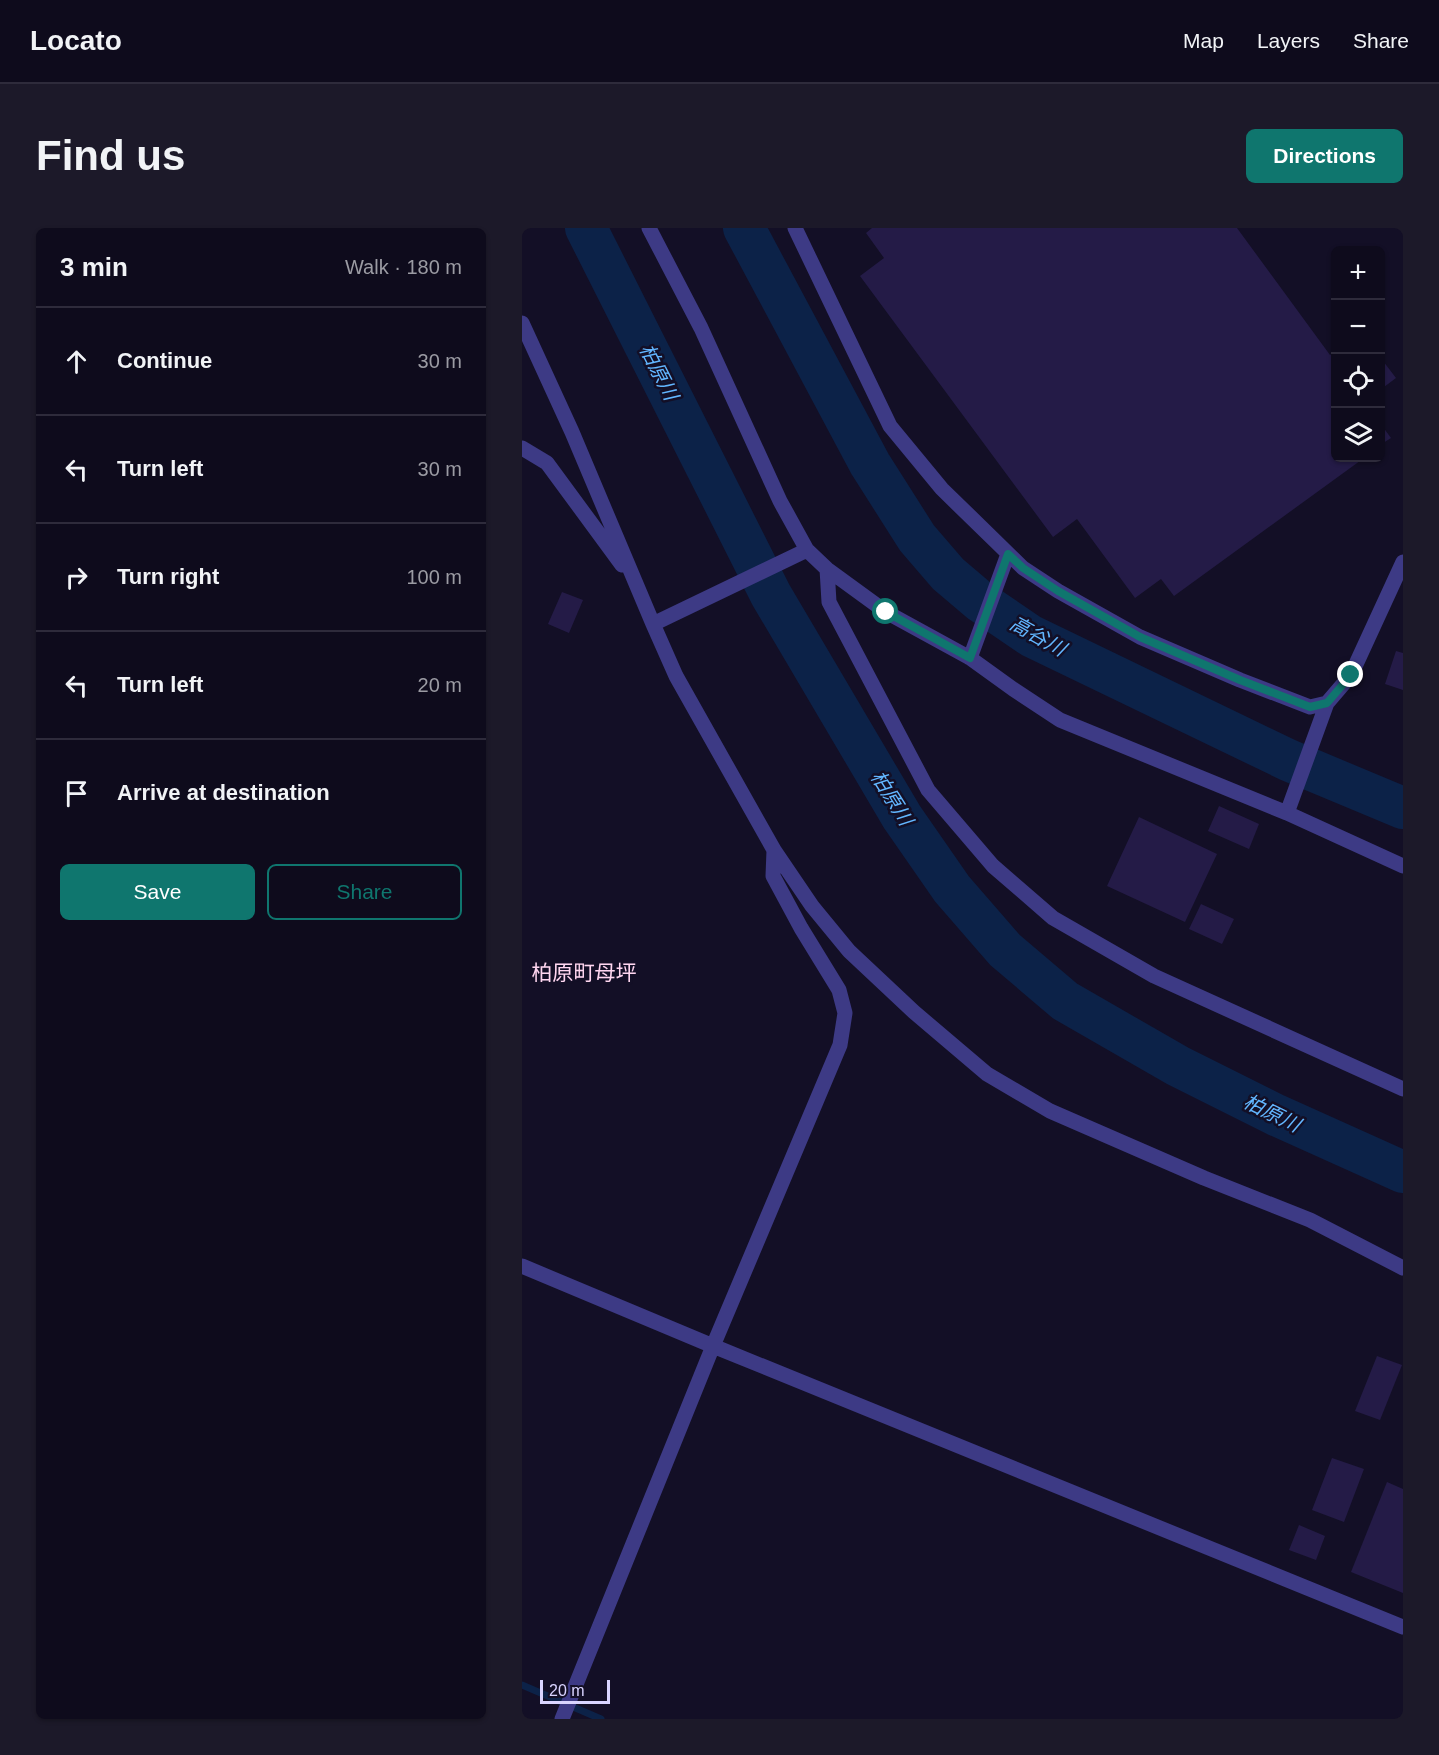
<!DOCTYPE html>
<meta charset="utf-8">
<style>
:root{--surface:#0e0b1c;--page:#1c1929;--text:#f1f3f6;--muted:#9b9ba3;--line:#2e2b3b;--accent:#0f766e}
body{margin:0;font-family:Arial,"Noto Sans JP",sans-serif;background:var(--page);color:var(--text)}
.controls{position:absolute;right:18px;top:18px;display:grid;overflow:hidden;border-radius:9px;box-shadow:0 2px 4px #0004}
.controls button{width:54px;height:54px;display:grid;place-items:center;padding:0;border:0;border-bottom:2px solid var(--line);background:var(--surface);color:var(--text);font:30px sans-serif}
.scale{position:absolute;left:18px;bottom:15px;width:70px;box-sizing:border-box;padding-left:6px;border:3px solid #d9d4ff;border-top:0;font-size:16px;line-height:21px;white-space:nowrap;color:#d9d4ff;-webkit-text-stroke:4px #130f26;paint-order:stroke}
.stop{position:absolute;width:18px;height:18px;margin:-14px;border:4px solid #0f766e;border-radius:50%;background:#fff}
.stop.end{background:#0f766e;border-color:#fff;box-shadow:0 2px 6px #0008}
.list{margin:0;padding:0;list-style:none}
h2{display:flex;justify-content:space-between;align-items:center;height:78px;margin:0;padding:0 24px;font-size:26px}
h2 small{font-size:20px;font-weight:400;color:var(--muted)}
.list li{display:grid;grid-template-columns:39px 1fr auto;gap:18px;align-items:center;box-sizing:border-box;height:108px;padding:0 24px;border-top:2px solid var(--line)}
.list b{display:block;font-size:22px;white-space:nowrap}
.list em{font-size:20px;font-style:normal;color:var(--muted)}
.actions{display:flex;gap:12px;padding:18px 24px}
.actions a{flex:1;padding:14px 0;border:2px solid var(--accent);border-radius:9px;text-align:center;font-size:21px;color:var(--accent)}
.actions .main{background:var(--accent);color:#fff}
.icon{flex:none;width:33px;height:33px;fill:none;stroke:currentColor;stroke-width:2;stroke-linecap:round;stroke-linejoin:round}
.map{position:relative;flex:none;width:881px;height:1491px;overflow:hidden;border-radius:9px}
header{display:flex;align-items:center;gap:36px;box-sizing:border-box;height:84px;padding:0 30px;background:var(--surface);border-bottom:2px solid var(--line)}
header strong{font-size:28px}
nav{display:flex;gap:33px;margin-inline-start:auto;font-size:21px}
.intro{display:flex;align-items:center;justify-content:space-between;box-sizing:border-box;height:144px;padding:0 36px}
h1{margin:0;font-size:42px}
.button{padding:15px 27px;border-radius:9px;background:var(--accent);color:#fff;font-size:21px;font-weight:700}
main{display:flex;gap:36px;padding:0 36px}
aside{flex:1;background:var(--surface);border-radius:9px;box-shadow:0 2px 4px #0004}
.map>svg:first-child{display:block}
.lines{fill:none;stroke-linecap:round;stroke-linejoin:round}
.stream{stroke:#0c2248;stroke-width:7}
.river{stroke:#0c2248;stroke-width:42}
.building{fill:#241b47}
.minor{stroke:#3d3a85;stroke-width:15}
.route{stroke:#0f766e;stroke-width:8}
.labels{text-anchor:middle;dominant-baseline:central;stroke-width:5;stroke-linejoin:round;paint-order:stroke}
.water-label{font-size:20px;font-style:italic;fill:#62b6ff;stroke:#130f26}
.quarter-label{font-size:21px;fill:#ffd6f0;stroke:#130f26}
</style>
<header>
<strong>Locato</strong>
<nav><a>Map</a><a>Layers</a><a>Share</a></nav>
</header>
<div class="intro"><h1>Find us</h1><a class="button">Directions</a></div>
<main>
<aside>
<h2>3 min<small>Walk · 180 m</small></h2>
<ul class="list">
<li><svg class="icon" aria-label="ahead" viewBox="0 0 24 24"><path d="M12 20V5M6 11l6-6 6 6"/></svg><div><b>Continue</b></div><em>30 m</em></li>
<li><svg class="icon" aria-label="left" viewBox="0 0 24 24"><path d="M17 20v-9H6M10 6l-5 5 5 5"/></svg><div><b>Turn left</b></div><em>30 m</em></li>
<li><svg class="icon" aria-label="right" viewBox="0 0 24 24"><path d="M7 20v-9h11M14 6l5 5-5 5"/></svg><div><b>Turn right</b></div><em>100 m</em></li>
<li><svg class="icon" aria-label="left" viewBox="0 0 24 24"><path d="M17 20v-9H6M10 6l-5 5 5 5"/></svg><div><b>Turn left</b></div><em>20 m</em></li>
<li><svg class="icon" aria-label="arrive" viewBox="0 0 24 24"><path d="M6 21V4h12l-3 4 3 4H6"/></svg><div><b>Arrive at destination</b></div></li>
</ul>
<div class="actions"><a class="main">Save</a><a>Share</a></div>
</aside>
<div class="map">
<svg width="881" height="1491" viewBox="0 0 881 1491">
<rect width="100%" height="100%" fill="#130f26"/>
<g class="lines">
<path class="stream" d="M0 1457 79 1491"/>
<path class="river" d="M64 0 249 367 380 589 430 661 483 722 543 773 656 838 754 887 881 944
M222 0 348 236 395 310 426 346 459 374 509 408 766 532 881 580"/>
</g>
<path class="building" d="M350 0H715L808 127 814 123V230H842L652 368 639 351 613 370 555 291 531 309 338 48 362 30 344 5Z
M858 129 874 150 858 162Z
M858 195 869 210 858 217Z
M40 364 61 372 47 405 26 396Z
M874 423 881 425V462L863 456Z
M697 578 737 596 727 621 686 603Z
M617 589 695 626 663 694 585 658Z
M679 676 712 691 700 716 667 701Z
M855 1128 880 1137 858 1192 833 1183Z
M810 1230 842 1241 822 1294 790 1282Z
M865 1254 881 1261V1365L829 1344Z
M777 1297 803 1308 794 1332 767 1322Z"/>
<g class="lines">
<path class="minor" d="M127 0 179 100 258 273 285 322 305 341 364 384 448 430 491 461 538 492 765 585 881 638
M273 0 368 198 420 261 501 340 536 363 618 409 718 452 788 479 805 475
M0 95 50 204 131 396 154 448 252 622 290 678 327 723 392 784 465 846 528 883 682 950 788 992 881 1040
M0 220 25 235 100 337
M305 341 307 374 406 562 471 638 531 690 632 748 881 861
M131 396 285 322
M448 430 486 326
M765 585 805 475 829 447 881 334
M0 1038 191 1118 881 1399
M40 1491 191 1118 318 817 323 785 317 762 279 700 251 648 252 622"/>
</g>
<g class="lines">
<path class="route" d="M364 384 448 430 486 326 501 340 536 363 618 409 718 452 788 479 805 475 829 447"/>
</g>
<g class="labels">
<g class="water-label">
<text transform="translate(137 144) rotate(63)">柏原川</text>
<text transform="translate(516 408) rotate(29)">高谷川</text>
<text transform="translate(370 570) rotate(58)">柏原川</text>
<text transform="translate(750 885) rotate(26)">柏原川</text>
</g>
<g class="quarter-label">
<text x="62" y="744">柏原町母坪</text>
</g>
</g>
</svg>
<div class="controls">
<button>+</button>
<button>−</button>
<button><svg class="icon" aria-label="locate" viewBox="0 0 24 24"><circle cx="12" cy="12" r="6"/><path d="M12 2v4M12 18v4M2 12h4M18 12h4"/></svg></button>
<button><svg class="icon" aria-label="layers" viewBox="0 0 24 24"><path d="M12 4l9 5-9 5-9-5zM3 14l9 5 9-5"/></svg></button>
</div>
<div class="scale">20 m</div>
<div class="stop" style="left:364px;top:384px"></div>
<div class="stop end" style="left:829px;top:447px"></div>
</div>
</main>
